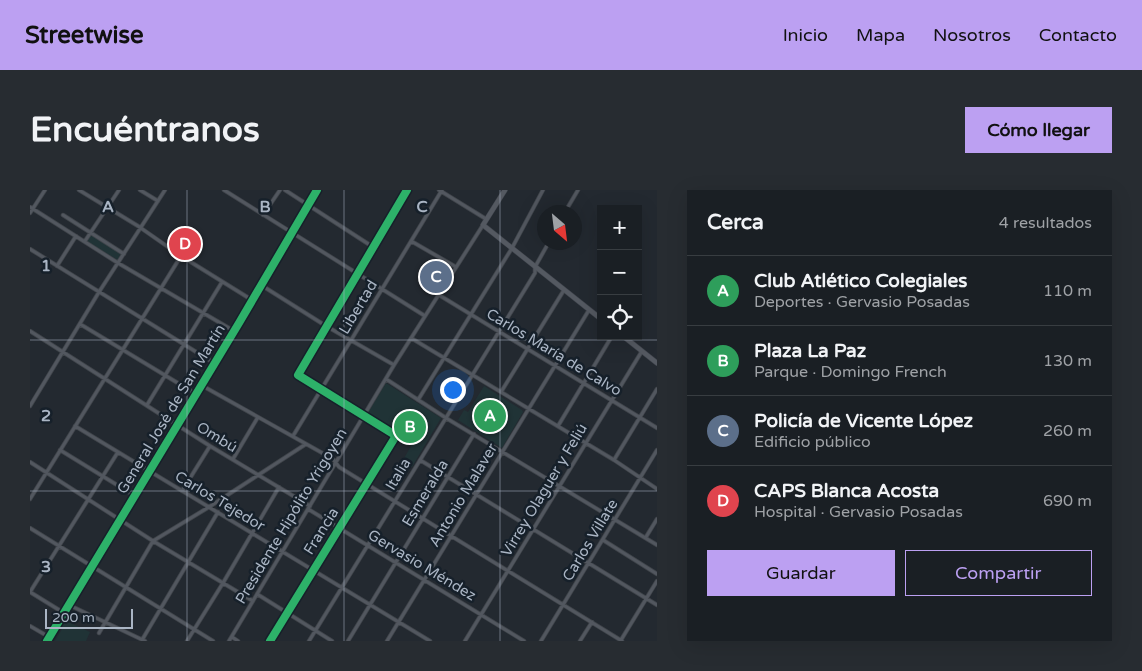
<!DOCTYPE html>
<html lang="es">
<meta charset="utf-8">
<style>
:root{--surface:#1a1f24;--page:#272c31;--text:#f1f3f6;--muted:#9fa2a6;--line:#383d41;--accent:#bca0f2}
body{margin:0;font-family:"Varela Round",sans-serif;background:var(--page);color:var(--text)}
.controls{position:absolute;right:15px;top:15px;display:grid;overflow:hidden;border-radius:0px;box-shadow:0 5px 20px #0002}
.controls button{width:45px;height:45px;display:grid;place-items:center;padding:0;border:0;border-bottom:1px solid var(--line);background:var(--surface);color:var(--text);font:25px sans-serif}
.compass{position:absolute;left:507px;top:15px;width:45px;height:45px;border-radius:50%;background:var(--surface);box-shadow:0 5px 20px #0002;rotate:152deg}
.scale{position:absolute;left:15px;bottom:12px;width:88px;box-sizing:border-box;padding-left:5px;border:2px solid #aab5c4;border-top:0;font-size:14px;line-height:18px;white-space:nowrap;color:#aab5c4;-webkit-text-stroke:4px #16202a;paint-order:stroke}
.you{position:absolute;left:422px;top:199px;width:18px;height:18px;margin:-12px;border:4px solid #fff;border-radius:50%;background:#1a73e8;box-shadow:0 0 0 8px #1a73e833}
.badge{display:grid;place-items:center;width:32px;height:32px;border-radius:50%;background:var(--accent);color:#fff;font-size:16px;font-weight:700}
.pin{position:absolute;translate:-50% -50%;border:2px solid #fff;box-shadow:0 1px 5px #0006}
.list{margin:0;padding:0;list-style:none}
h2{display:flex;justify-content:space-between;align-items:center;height:65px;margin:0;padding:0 20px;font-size:21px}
h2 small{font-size:16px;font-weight:400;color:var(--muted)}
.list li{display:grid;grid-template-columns:32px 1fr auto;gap:15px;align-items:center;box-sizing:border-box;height:70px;padding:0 20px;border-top:1px solid var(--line)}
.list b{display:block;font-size:19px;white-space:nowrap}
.list p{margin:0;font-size:16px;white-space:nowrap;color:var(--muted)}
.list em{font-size:16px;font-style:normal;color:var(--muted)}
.actions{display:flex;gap:10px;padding:15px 20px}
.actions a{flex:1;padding:11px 0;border:1px solid var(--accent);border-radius:0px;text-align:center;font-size:18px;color:var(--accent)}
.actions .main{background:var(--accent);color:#111}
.icon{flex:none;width:28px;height:28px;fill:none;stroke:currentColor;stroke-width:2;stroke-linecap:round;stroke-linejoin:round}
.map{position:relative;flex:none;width:627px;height:451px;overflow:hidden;border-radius:0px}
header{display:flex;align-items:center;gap:30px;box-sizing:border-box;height:70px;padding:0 25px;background:var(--accent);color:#111}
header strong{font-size:24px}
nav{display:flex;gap:28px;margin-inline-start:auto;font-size:18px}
.intro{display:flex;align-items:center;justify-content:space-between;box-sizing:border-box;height:120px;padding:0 30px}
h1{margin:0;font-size:35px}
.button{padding:12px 22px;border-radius:0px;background:var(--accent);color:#111;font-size:18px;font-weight:700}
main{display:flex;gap:30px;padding:0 30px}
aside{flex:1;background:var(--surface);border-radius:0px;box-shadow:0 5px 20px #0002}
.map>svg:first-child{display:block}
.green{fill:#203336}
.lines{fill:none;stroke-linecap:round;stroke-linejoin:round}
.minor-casing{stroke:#40454b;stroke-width:4.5}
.major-casing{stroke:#40454d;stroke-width:5.5}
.minor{stroke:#52575f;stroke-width:3}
.major{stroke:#545961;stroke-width:4.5}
.cycleway-casing{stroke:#16202a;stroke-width:11}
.cycleway{stroke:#2db169;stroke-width:8}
.grid{fill:none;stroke:#aab5c4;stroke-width:1;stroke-opacity:0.55}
.labels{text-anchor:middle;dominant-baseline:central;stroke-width:5;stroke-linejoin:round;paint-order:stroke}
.street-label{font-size:15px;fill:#aab5c4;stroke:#16202a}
.grid-label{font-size:16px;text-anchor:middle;font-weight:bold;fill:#aab5c4;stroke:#16202a;stroke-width:5;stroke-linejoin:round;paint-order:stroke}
</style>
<header>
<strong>Streetwise</strong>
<nav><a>Inicio</a><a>Mapa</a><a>Nosotros</a><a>Contacto</a></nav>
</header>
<div class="intro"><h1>Encuéntranos</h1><a class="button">Cómo llegar</a></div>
<main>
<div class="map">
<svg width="627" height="451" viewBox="0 0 627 451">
<rect width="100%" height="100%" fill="#232930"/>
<path class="green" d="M61 45 91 63 88 70 57 52Z
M356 193 411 228 382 277 373 270 381 256V252L336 226Z
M454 196 492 220 493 222 472 258 428 230 434 220 438 222Z
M34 430 60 442 56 451H25L32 439 29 437Z"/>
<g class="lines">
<g class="minor-casing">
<path id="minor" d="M49 0 108 36 151 66 222 110
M110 0 128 11
M194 0 395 126
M255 0 343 57
M409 0 456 29
M0 17 88 73 204 141
M535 22 548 0
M0 23 15 0
M33 25 94 64
M233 25 250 0
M55 51 89 0
M381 51 426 77
M0 59 184 173
M27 76 46 46
M231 95 296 136 364 175
M409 105 627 238
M50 134 166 204
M0 141 180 256 280 316
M381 148 584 270 627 299
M356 189 416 228 627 355
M171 195 303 269 309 277 592 451
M471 202 534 100
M388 210 482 58 513 0
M117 215 192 92
M0 216 69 102 135 0
M45 236 400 451
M528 236 582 146
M263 246 412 0
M30 260 105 306
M203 269 228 227
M390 270 627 415
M584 270 627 199
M0 272 123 351 223 411
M152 301 180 256
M0 309 151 66
M278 319 494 451
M0 338 183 451
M616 347 627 329
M573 350 627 384
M227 404 302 451
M39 415 115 451
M34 423 0 402 88 262
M0 436 19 447
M69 443 123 351 179 317 276 254
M202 447 208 451
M112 450 188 322
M591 450 627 391
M17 451 209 133 287 0
M157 451 193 393 249 297
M199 451 364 175 453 35
M240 451 364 249 365 245 268 185 377 0
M279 451 505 83V77L519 52
M318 451 444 244
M357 451 559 120
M435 451 612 161
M511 451 627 260
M550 451 562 432"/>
</g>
<g class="major-casing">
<path id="major" d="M475 0 453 35 571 129
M593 146 627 173"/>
</g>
<use href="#minor" class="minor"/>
<use href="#major" class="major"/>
<g class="cycleway-casing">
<path id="cycleway" d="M17 451 209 133 287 0
M240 451 364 249 365 245 268 185 377 0"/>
</g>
<use href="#cycleway" class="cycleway"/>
</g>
<path class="grid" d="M157 0V451M314 0V451M470 0V451M0 150H627M0 301H627"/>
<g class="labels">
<g class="street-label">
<text transform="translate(328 117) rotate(-59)">Libertad</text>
<text transform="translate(524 162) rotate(31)">Carlos María de Calvo</text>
<text transform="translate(141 219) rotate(-59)">General José de San Martín</text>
<text transform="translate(187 247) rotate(31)">Ombú</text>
<text transform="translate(368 284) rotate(-59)">Italia</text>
<text transform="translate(514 300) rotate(-59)">Virrey Olaguer y Feliú</text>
<text transform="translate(395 303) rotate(-59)">Esmeralda</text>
<text transform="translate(433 305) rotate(-59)">Antonio Malaver</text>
<text transform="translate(190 311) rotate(31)">Carlos Tejedor</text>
<text transform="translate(261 326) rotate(-59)">Presidente Hipólito Yrigoyen</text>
<text transform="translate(291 341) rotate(-58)">Francia</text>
<text transform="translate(560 350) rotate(-59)">Carlos Villate</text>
<text transform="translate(392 375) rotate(31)">Gervasio Méndez</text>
</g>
</g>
<g class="grid-label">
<text x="78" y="22">A</text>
<text x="235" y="22">B</text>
<text x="392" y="22">C</text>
<text x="16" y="81">1</text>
<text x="16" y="231">2</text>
<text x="16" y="382">3</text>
</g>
</svg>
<div class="controls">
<button>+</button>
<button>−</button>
<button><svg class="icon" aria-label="locate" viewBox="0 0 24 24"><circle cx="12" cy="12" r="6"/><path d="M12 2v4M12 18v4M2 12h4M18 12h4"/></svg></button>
</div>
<svg class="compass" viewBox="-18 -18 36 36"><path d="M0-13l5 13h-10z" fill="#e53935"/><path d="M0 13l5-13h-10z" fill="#9fa2a6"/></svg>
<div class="scale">200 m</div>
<div class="you"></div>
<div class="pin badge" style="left:460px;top:226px;background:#2e9e5b">A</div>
<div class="pin badge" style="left:380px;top:237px;background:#2e9e5b">B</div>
<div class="pin badge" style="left:406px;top:87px;background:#5c6f8a">C</div>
<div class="pin badge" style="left:155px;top:54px;background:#e0444e">D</div>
</div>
<aside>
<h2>Cerca<small>4 resultados</small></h2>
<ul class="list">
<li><span class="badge" style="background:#2e9e5b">A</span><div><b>Club Atlético Colegiales</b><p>Deportes · Gervasio Posadas</p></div><em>110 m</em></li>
<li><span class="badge" style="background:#2e9e5b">B</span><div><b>Plaza La Paz</b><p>Parque · Domingo French</p></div><em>130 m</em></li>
<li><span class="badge" style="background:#5c6f8a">C</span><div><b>Policía de Vicente López</b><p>Edificio público</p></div><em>260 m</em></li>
<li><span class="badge" style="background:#e0444e">D</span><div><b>CAPS Blanca Acosta</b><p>Hospital · Gervasio Posadas</p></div><em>690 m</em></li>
</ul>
<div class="actions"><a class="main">Guardar</a><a>Compartir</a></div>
</aside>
</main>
